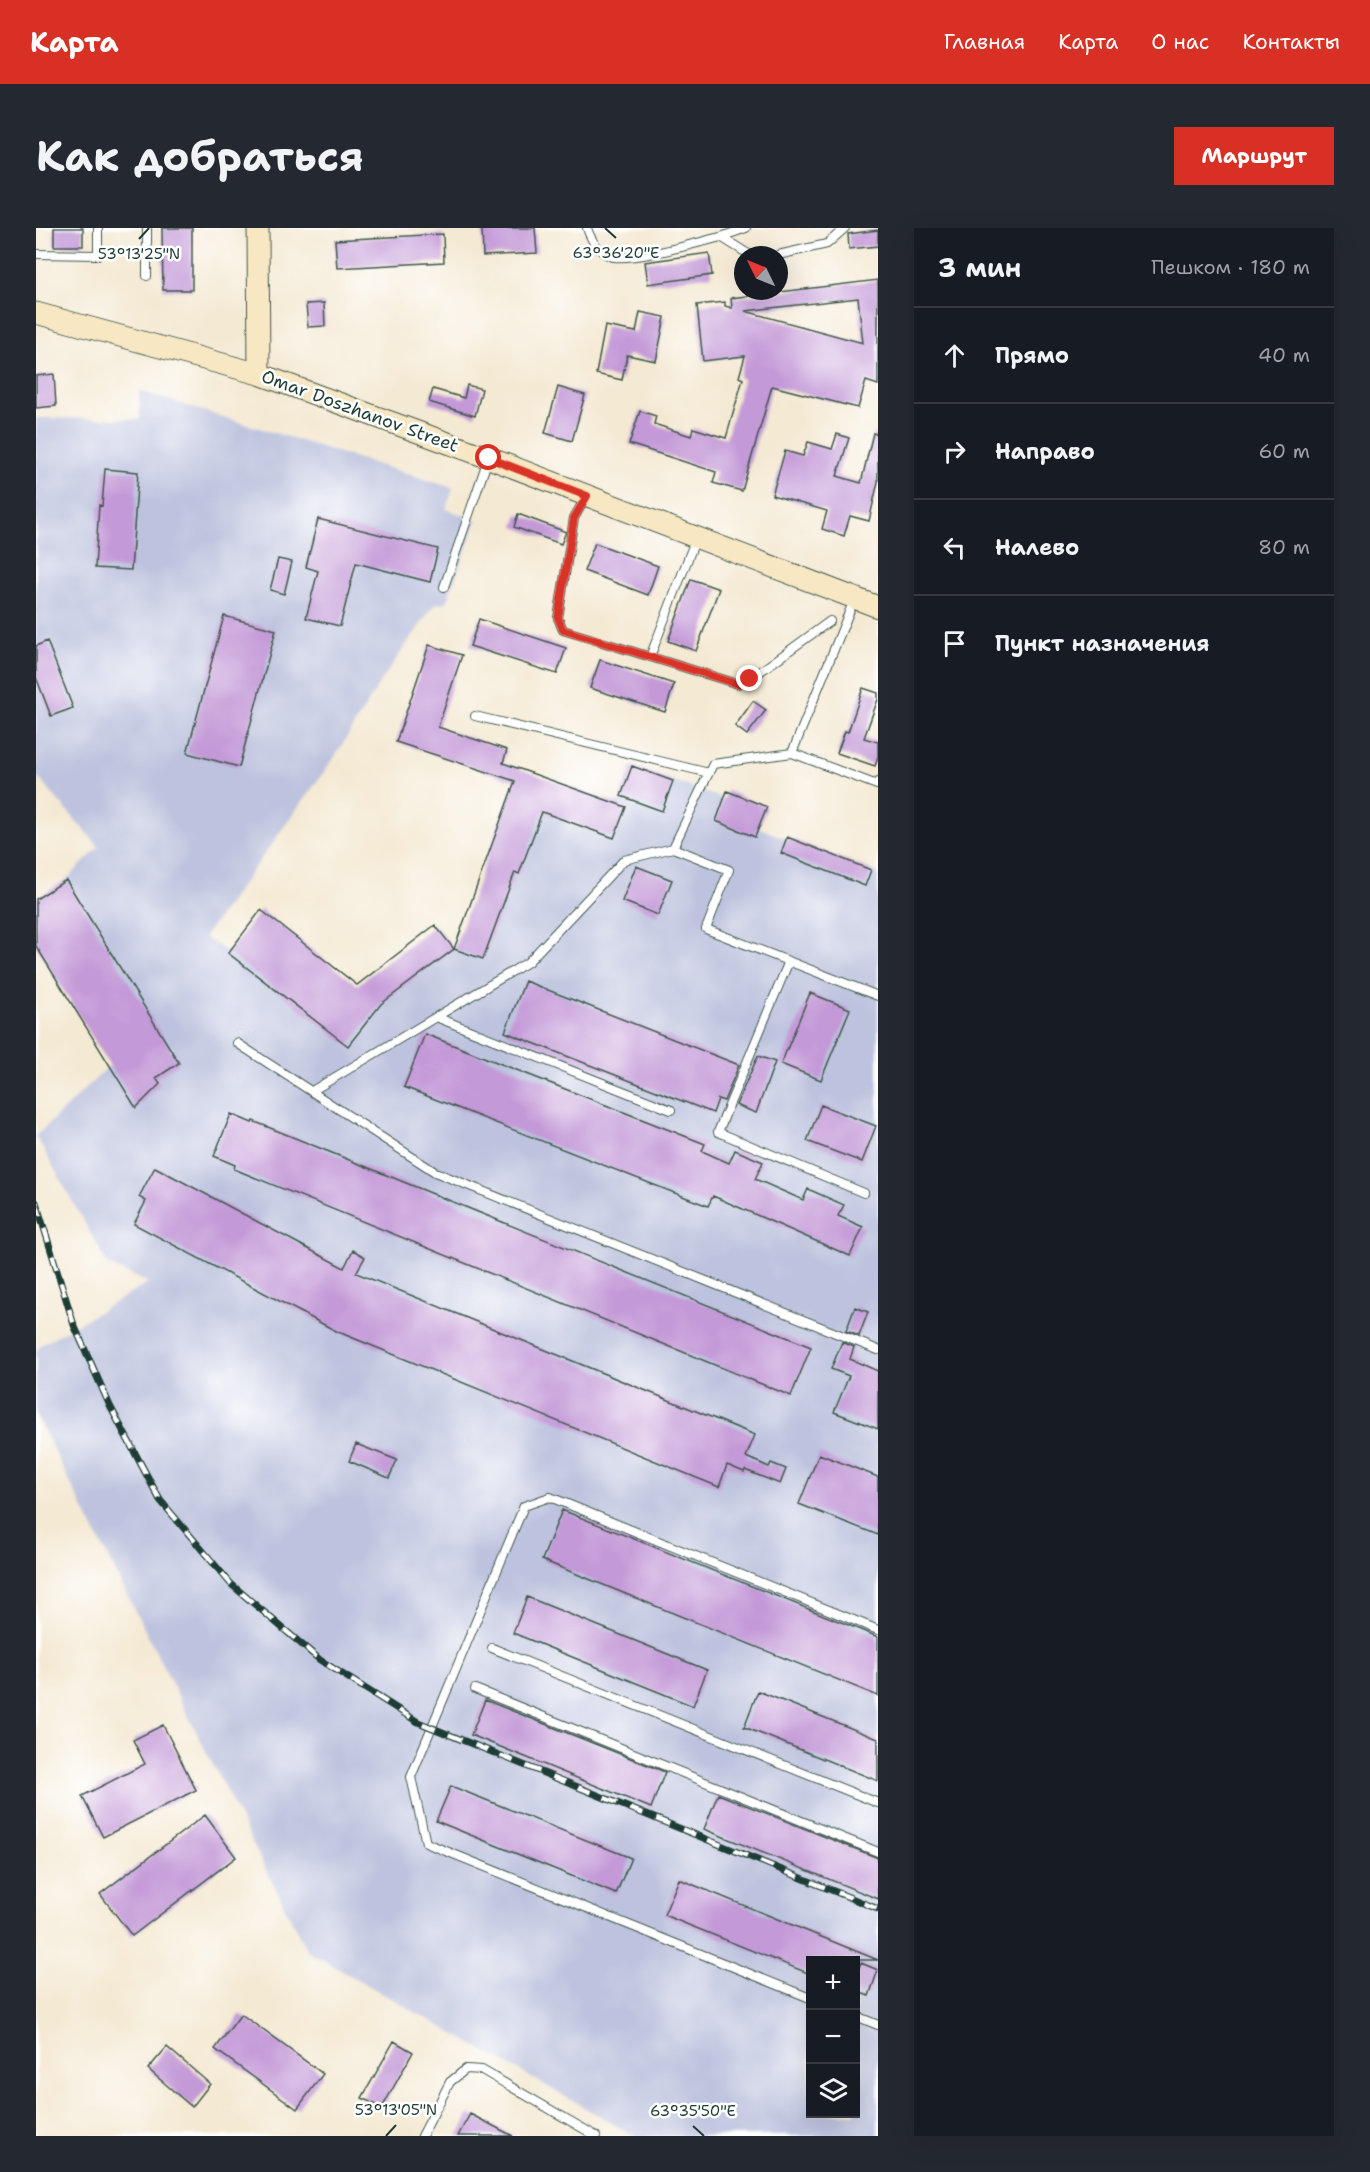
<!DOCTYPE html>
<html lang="ru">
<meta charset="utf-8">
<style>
:root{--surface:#171b24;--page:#242831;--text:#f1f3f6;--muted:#9ea1a6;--line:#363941;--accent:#d93025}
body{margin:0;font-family:"Shantell Sans",sans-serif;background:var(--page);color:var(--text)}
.controls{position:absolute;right:18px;bottom:18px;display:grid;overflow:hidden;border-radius:0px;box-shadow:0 6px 24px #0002}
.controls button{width:54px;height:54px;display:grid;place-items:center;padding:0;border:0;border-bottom:2px solid var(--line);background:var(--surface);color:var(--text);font:30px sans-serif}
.compass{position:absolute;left:698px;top:18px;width:54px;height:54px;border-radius:50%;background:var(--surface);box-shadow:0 6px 24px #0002;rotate:313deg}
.stop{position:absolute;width:18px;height:18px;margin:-14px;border:4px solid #d93025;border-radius:50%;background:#fff}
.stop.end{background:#d93025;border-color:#fff;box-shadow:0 2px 6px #0008}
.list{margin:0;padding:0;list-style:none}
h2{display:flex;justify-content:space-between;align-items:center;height:78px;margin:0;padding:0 24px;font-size:26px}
h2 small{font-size:20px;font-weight:400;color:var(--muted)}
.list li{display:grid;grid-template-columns:39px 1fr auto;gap:18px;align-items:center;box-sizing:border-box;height:96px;padding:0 24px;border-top:2px solid var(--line)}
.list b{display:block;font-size:22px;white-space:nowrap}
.list em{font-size:20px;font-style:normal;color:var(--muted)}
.icon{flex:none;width:33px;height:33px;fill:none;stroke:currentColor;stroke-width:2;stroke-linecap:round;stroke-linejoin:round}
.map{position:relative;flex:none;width:842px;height:1908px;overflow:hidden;border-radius:0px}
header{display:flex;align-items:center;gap:36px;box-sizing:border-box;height:84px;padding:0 30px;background:var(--accent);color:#fff}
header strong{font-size:28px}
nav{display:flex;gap:33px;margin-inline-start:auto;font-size:21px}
.intro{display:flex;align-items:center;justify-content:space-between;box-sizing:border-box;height:144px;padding:0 36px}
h1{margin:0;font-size:42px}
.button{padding:15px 27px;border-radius:0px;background:var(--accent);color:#fff;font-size:21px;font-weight:700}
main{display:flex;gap:36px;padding:0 36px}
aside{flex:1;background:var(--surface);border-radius:0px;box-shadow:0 6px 24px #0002}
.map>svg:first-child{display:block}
.industrial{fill:#bdc3de;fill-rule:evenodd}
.building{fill:#c399d7;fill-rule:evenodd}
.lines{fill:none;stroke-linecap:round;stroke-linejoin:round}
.lane-casing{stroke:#3f574c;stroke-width:10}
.secondary-casing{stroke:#3f574c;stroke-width:23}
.lane{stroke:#fff;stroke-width:8}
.secondary{stroke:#f8e7c3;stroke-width:21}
.rail-casing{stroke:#1f3d34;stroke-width:7}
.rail{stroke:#fff;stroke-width:4.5;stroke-dasharray:14;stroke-linecap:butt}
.route{stroke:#d93025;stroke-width:8}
.ticks{fill:none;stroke:#1f3d34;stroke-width:2}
.labels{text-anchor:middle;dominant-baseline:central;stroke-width:5;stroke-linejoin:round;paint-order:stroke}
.street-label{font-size:18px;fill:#1f3d34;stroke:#fff}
.ticks-label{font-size:15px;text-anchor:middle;fill:#1f3d34;stroke:#fff;stroke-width:5;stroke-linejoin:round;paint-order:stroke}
</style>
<header>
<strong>Карта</strong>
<nav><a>Главная</a><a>Карта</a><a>О нас</a><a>Контакты</a></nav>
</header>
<div class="intro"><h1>Как добраться</h1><a class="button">Маршрут</a></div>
<main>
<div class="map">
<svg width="842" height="1908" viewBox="0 0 842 1908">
<rect width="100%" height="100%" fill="#fff"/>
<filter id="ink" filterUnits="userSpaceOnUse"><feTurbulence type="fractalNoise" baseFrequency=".0167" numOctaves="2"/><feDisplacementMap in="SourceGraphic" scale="12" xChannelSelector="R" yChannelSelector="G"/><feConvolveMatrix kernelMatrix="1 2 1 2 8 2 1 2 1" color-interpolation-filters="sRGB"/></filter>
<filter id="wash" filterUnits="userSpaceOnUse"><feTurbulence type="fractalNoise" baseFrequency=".008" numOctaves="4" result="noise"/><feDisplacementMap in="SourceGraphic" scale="24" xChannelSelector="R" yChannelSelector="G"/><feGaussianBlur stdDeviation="1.35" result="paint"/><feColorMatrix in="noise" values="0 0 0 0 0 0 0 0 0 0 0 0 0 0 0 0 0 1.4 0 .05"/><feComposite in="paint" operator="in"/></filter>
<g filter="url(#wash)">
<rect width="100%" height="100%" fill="#f4e9d3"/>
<path class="industrial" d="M103 163 417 260 410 281 441 292 410 375 399 376 345 453 298 530 168 709 192 724 225 682 321 757 399 697 418 720 483 541 582 576 596 538 688 571 691 563 731 579 723 600 842 645V1908H599L271 1723 0 1187V1124L6 1116 113 1055 72 1037 0 908 74 837 0 718V671L30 652 63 619 0 547V190L104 191ZM774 1732H820V1886H774Z"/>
<g id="blocks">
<path class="building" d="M18 0H47V18H18Z
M126 0H156V62H127Z
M446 0H499L501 25 447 28Z
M842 2V18L813 21 812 6Z
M407 6 408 34 301 40 299 12Z
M673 25 676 47 612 56 609 34Z
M842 52V157L830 153 822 180 736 158 706 263 677 255 680 244 593 216 604 183 620 188 618 196 655 208 657 200 690 210 707 151 703 149 709 128 667 133 661 77 689 74V78L696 80 695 70ZM822 70 827 115 709 83Z
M288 75 289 98 272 99 270 76Z
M604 84 629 89 620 133 591 127 586 152 560 146 569 98 600 104Z
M18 146 20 178 0 180V148Z
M431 157 446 161 439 188 393 174 397 161 428 170Z
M522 159 549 167 536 213 509 205Z
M837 205 842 206V254L833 293 814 288 808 308 786 301 791 283 736 267 749 223 767 228 772 214 796 221 801 206 813 210 801 248 825 255Z
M69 241 102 244 95 342 59 340 63 277 66 278Z
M482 286 530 304 525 316 478 299Z
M282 291 402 321 394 354 320 335 304 398 270 390 282 343 270 339Z
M559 315 622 338 612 367 548 343Z
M242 331 256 334 248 366 234 362Z
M655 351 683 361 660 423 632 413Z
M188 388 240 402 203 539 151 525Z
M443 391 530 420 521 446 434 418Z
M11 413 37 480 15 488 0 449V418Z
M393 417 426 427 402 499 471 522 467 535 590 579 578 610 506 584 483 646 479 644 447 731 418 721 479 553 360 514Z
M564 432 638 456 629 484 554 460Z
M827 460 842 465V471L828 510 842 514V528L839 538 801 525 809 503 812 504Z
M717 473 730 482 711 507 699 498Z
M596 538 637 553 626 583 585 568Z
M691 563 731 579 719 609 680 593Z
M751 609 835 642 829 658 745 625Z
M600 638 636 652 622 687 586 673Z
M30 652 143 835 120 850 124 856 100 880 0 718V671Z
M225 682 321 757 399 697 418 721 345 776 312 818 192 725Z
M489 753 703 837 688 873 682 871 677 885 469 804Z
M774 765 814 781 785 852 745 836Z
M389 806 669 916 666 923 693 935 699 922 727 934 719 951 767 972 772 961 808 977 802 988 827 999 814 1028 677 968 672 978 368 859Z
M722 828 739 834 720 885 700 877Z
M785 877 840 898 826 934 771 913Z
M195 886 216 895 217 893 775 1119 755 1168 198 941 199 937 178 928Z
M119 939 308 1040 317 1022 329 1029 320 1045 719 1207 710 1229 733 1239 735 1235 750 1241 744 1256 709 1242 708 1244 691 1237 683 1259 300 1103 98 996 110 973 103 969Z
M819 1079 832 1084 823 1108 810 1103Z
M806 1114 818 1119 814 1131 842 1143V1201L798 1184 813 1148 795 1141Z
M320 1216 361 1232 353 1250 313 1233Z
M783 1226 842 1249V1307L763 1276Z
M526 1282 842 1409V1468L506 1332Z
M491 1369 671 1442 657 1478 477 1405Z
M722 1463 842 1511V1553L708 1499Z
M449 1472 629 1544 615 1580 435 1507Z
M127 1497 160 1562 67 1609 46 1568 109 1536 97 1512Z
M415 1558 595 1630 580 1666 400 1593Z
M682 1566 842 1630V1671L668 1601Z
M169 1587 200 1629 96 1708 64 1666Z
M643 1651 842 1732H774V1746L628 1687Z
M825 1735 842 1742 833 1768 819 1763V1748Z
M205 1786 287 1846 261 1881 179 1821Z
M358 1813 377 1824 346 1880 326 1870Z
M131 1819 174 1856 156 1879 112 1841Z
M434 1886 477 1908H422Z"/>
</g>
</g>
<g filter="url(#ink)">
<use href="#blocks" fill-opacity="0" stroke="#3f574c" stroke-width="1.5"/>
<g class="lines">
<g class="lane-casing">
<path id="lane" d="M551 0C555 12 561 23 574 28 592 35 663 14 685 9L714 27
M685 9 710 0
M0 26 62 27V0
M742 27 791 16 809 0
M111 48V0
M550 269 538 290 522 390 527 402 702 456 714 451 794 393
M408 359 452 231
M614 429 660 310
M439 488 673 545
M756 525 841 557 842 554
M637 620 693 642 670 701 842 768
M753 733 682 904 828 965
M400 789 635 882
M201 815 399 944 842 1122
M276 863 492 734 588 632 637 620 677 536 756 525 818 372
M456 1420 842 1575
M439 1461 842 1624
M774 1770 390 1615 375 1549 488 1278 514 1269 842 1402
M820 1788 842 1797
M386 1908 414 1854 430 1841 446 1842 560 1908"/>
</g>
<g class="secondary-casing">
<path id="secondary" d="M222 0 223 146
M0 85 223 146 453 230 842 379"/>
</g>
<use href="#lane" class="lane"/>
<use href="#secondary" class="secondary"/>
<g class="rail-casing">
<path id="rail" d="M0 974 38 1097 74 1178 124 1272 195 1356 284 1432 382 1494 842 1681"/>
</g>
<use href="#rail" class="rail"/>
</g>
</g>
<g class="lines" filter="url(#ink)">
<path class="route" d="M453 230 551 268 538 290 522 390 527 402 702 456 714 451"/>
</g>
<path class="ticks" d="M569 0 580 10M103 11 113 0M657 1898 668 1908M350 1908 360 1897"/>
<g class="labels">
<g class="street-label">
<text transform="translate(324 183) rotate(20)">Omar Doszhanov Street</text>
</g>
</g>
<g class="ticks-label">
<text x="580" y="30">63°36'20"E</text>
<text x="103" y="31">53°13'25"N</text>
<text x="360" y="1887">53°13'05"N</text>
<text x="657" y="1888">63°35'50"E</text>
</g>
</svg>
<div class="controls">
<button>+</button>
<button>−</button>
<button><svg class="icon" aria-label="layers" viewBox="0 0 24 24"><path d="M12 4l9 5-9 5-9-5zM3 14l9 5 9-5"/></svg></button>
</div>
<svg class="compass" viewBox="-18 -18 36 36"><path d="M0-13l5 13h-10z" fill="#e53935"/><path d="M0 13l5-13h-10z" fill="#9ea1a6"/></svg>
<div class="stop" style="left:453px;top:230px"></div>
<div class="stop end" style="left:714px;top:451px"></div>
</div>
<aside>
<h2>3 мин<small>Пешком · 180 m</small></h2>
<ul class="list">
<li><svg class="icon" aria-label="ahead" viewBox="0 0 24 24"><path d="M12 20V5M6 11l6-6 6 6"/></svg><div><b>Прямо</b></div><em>40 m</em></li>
<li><svg class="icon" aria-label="right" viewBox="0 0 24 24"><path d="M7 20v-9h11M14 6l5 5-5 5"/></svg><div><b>Направо</b></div><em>60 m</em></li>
<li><svg class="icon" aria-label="left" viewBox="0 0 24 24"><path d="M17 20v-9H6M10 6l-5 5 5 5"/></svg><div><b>Налево</b></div><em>80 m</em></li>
<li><svg class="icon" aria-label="arrive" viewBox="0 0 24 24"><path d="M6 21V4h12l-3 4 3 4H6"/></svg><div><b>Пункт назначения</b></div></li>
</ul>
</aside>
</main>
